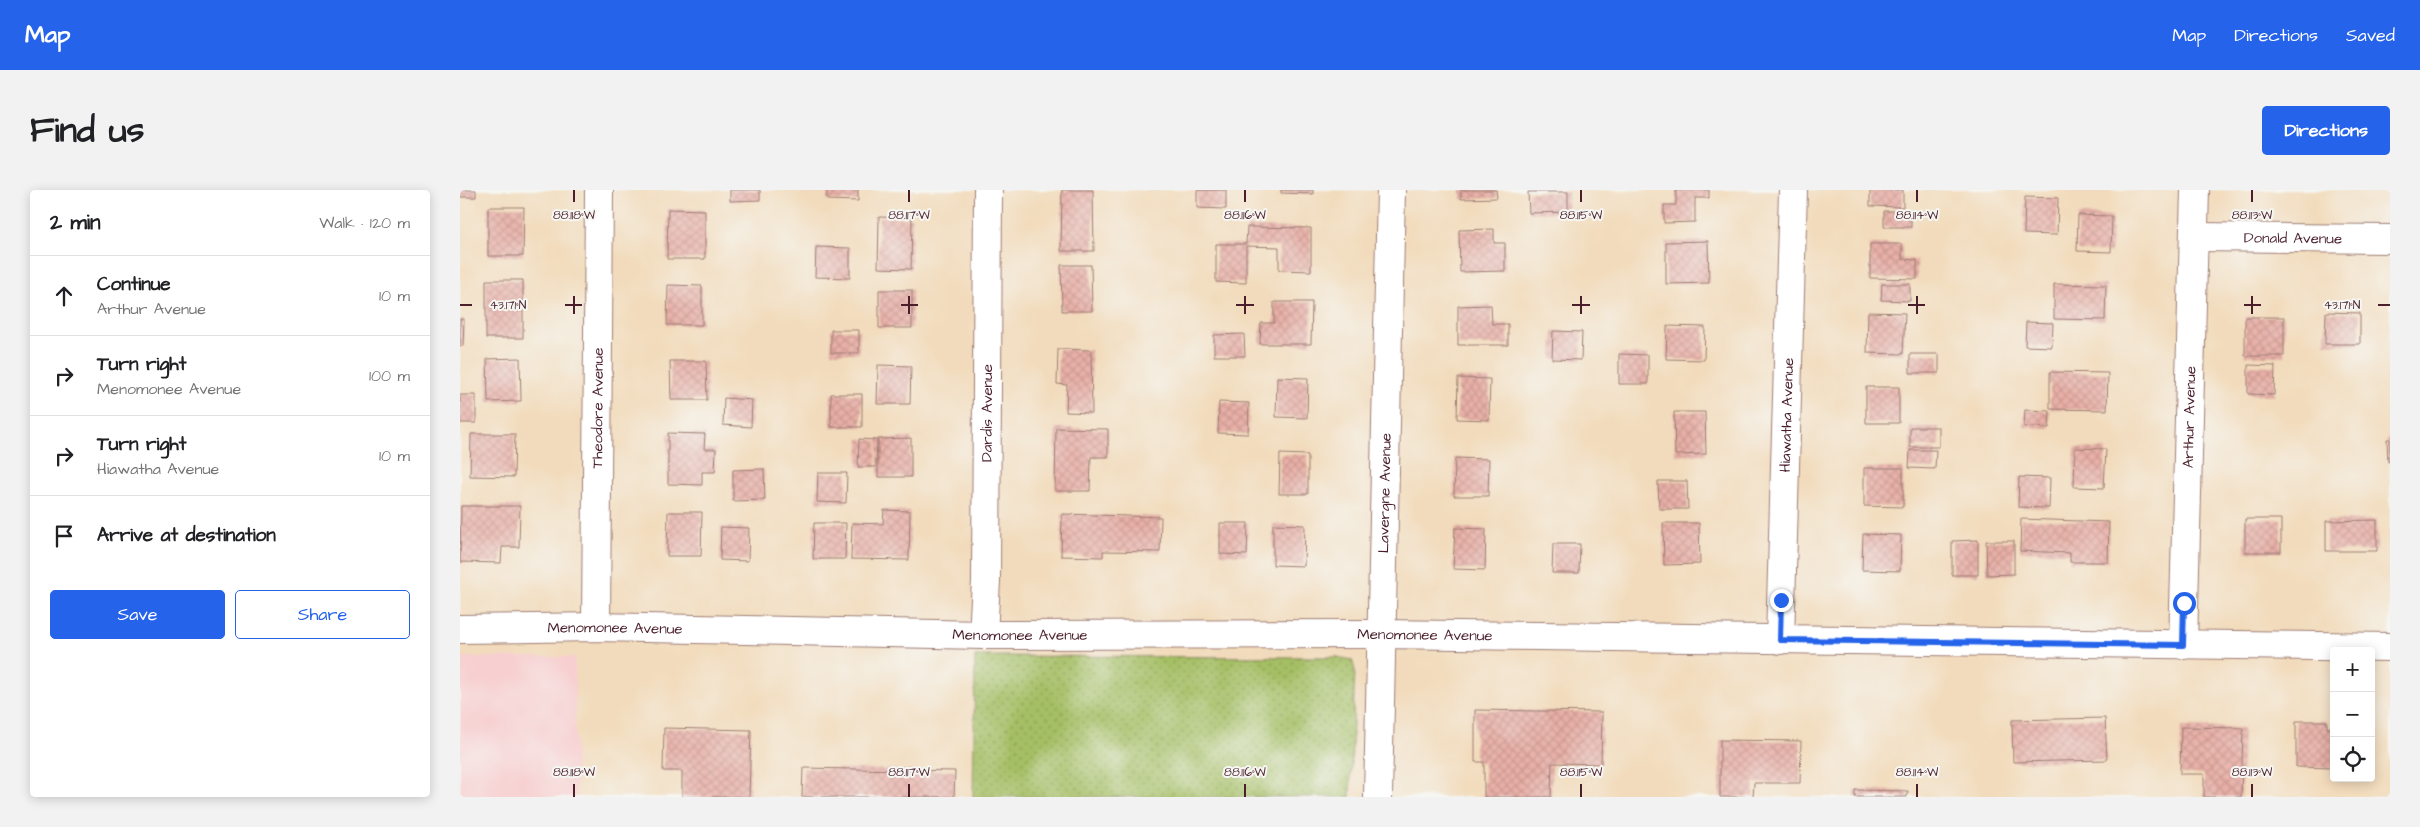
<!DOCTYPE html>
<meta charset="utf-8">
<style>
:root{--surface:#fff;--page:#f2f2f2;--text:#202124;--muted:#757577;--line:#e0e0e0;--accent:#2563eb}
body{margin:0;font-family:"Architects Daughter",sans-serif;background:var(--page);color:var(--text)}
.controls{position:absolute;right:15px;bottom:15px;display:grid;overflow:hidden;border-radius:5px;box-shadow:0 2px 12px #0003}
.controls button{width:45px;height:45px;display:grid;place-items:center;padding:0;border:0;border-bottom:1px solid var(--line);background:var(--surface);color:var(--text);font:25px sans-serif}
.stop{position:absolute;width:15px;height:15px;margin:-11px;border:4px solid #2563eb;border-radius:50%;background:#fff}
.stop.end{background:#2563eb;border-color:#fff;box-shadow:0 1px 5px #0008}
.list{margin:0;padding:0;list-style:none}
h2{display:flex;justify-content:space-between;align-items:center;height:65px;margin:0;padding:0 20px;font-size:21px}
h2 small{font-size:16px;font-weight:400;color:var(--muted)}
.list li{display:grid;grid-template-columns:32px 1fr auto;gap:15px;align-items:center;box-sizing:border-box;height:80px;padding:0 20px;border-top:1px solid var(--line)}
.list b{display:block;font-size:19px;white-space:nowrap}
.list p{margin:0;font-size:16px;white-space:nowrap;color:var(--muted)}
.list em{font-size:16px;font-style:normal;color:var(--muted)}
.actions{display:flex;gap:10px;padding:15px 20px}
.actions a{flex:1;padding:11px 0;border:1px solid var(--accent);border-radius:5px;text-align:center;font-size:18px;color:var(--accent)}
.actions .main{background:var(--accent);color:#fff}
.icon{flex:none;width:28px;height:28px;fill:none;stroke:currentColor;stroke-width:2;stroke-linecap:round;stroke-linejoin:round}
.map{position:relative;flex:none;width:1930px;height:607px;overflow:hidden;border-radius:5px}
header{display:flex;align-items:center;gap:30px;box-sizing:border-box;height:70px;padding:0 25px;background:var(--accent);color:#fff}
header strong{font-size:24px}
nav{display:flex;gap:28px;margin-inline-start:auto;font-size:18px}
.intro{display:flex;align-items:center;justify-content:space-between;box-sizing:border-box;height:120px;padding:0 30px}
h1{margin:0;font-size:35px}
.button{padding:12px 22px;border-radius:5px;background:var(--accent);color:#fff;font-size:18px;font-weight:700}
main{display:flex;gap:30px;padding:0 30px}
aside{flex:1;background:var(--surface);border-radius:5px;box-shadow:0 2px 12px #0003}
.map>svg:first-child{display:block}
.built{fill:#f7cfd0}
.park{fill:url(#park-dots);stroke:#786f48}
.building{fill:url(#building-cross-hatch)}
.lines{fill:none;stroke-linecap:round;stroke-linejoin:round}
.minor-casing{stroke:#9e7d74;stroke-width:30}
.minor{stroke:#fff;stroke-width:28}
.route{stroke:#2563eb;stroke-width:6}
.ticks{fill:none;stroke:#4a1f2b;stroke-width:2}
.labels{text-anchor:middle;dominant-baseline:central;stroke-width:4;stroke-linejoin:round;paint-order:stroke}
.street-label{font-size:15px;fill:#4a1f2b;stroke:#f6f6f2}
.ticks-label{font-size:12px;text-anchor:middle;fill:#4a1f2b;stroke:#f6f6f2;stroke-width:4;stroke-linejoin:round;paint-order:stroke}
</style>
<header>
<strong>Map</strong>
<nav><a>Map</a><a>Directions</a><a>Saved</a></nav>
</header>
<div class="intro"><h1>Find us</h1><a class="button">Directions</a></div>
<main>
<aside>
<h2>2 min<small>Walk · 120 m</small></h2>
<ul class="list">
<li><svg class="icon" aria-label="ahead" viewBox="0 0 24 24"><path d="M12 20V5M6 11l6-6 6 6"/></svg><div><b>Continue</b><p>Arthur Avenue</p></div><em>10 m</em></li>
<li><svg class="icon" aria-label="right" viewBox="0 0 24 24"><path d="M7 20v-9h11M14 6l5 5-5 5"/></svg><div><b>Turn right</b><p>Menomonee Avenue</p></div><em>100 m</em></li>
<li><svg class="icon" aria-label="right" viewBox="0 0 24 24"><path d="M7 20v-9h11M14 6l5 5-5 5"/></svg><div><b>Turn right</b><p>Hiawatha Avenue</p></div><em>10 m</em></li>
<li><svg class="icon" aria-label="arrive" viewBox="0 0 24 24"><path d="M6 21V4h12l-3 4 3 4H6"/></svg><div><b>Arrive at destination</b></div></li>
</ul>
<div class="actions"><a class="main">Save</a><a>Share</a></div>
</aside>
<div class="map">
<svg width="1930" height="607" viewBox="0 0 1930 607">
<defs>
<pattern id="park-dots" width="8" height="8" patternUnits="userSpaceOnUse" patternTransform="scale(1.25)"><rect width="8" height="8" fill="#a5bf65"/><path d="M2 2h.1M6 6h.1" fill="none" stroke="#889b53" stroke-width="1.8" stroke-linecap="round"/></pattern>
<pattern id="building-cross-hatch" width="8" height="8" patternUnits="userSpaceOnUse" patternTransform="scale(1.25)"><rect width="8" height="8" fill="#e8b0a7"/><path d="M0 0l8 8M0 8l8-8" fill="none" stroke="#c89790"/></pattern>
</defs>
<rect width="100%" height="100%" fill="#f6f6f2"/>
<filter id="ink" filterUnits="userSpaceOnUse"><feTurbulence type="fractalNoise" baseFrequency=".02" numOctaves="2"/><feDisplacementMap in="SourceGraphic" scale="10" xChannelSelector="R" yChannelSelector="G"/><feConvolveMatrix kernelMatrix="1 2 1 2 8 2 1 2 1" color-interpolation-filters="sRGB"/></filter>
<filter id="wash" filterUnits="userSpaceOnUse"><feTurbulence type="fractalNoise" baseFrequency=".0096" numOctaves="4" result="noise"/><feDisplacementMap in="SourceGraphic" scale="20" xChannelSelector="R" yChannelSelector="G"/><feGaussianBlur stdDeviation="1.12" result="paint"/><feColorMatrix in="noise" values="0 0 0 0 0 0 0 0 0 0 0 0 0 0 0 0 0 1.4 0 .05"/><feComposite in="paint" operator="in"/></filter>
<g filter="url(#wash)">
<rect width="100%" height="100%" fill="#f2dbbc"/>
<path class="built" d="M0 467H115L116 607H0Z"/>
<path class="park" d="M515 466 878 467 892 470 895 480 890 607H513Z"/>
<g id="blocks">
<path class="building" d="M0 0H16V7H0Z
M270 0H300V10L270 11Z
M367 0H398V11L367 10Z
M602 0H633L634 61H601Z
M737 0H766V19L737 18Z
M821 0H853V4L821 3Z
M1001 0H1036L1037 8 1001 9Z
M1216 0H1249V8H1235V32L1204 33V15H1216Z
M1410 0H1443V17L1410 16Z
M1068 2H1108V22L1069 23Z
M1565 7 1598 8 1597 45 1564 44Z
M28 17H64L63 66H28Z
M208 19 245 20V69H207Z
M1424 21H1451V37H1424Z
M1618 25 1652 26 1651 62 1617 61Z
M419 27 452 28 451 79 418 78Z
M787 37 851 38V81L819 80V57L786 56V93L756 92V54H786Z
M1034 39V53H1045V81L1000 82 999 40Z
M1248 51 1249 93 1206 94V52Z
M1410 54H1442V69L1457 70V89L1410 88Z
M356 57 390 58V88L355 87Z
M601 75H631L632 121H602Z
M26 90H63V148H26Z
M1422 94H1450V111L1421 110Z
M1594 94 1646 95 1645 130 1594 129Z
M208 95 242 96V135H207Z
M419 100H452V138H419Z
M814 112H852L851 154H800L801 133H814Z
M1031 115 1032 134H1048V155H998V116Z
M1408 122 1445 123 1443 164 1407 163Z
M1866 122 1900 123V154H1865Z
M1785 127H1824V166H1785Z
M0 129H4L3 156H0Z
M1566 132 1593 133 1592 157 1565 156Z
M1207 136 1245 137 1244 170 1206 169Z
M371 140H399V163H371Z
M1093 141 1122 142 1121 170 1092 169Z
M784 144 785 166H754V145Z
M598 159 631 160 632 223 606 222 607 195 597 194Z
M1159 164 1188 165V194H1159Z
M1450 164H1479V183H1450Z
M60 168 61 211 28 212 27 169Z
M210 171H246L247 210H211Z
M418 175 451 176 450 214H417Z
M1788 175 1815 176 1814 205 1788 204Z
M1590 182 1648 183 1647 220 1590 219Z
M817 187 848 188 847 228 816 227Z
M998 188 1030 189 1029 230 997 229Z
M1406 197H1439V233H1406Z
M371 204H402V237H371Z
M0 205H16V233H0Z
M264 208 292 210 291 237 263 235Z
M759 212 789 213 788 244 758 243Z
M1565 220 1590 221 1589 238 1564 237Z
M1214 222H1245L1246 264 1215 265Z
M1450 237H1479V257H1450Z
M596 238 648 239V267H631L630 301H595Z
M208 243 245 244 244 259H256L255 282H242V295L208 294Z
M11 244H55L54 287 10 286Z
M451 248V287H418V249Z
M399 249 417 250 416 277H398Z
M1927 249H1930V271L1928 272Z
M1615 258 1646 259 1644 298 1614 297Z
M1450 260H1476L1475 279 1449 278Z
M820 264 848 265V304H819Z
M995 268 1029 269 1028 306H994Z
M1404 278H1443V317L1404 316Z
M304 279 305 310 273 311V280Z
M358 283H387L386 313 357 312Z
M1559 287 1590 288 1589 318 1558 317Z
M1198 291H1227L1228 319H1199Z
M1 316H60L59 357H42L41 373 0 372Z
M424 320 450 321 449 370 391 369 392 333 423 334Z
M208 322H242L241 366H207Z
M602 324 701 327 700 362 643 361V367L601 366Z
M1561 329 1649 332 1648 372H1610V363L1560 361Z
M1785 329H1821V362H1785Z
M1917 330V361H1866V331Z
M354 333H386L385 369H353Z
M760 333H788L787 365 760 364Z
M1203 333H1239L1240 374 1204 375Z
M813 334 845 335 844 376 813 375Z
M261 337 289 338 288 371 260 370Z
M995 338 1026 339 1025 380 993 379Z
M1403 344 1441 345 1440 381 1402 380Z
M1518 350V385H1492V351Z
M1526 351H1554V384L1527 385Z
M1093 354H1120L1119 383H1092Z
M1015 520 1142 522 1141 574 1092 573 1091 607H1024V572H1015Z
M1645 528 1647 570 1553 572 1552 530Z
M1836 531H1867V538H1874V578L1836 577Z
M1721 537 1783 538 1781 607H1744V584H1720Z
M204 538 291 540 289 607H222V581H203Z
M1260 550 1341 551 1340 593H1294L1293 607H1260Z
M343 578 495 581 494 607H342Z
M1395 600 1448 601 1447 607H1395Z"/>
</g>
</g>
<g filter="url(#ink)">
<use href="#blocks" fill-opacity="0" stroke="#9e7d74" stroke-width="1"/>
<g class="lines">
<g class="minor-casing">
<g id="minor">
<path id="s1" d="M1734 47 1930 49"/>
<path id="s2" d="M136 437 139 0"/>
<path id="s3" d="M0 439 136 437 523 445 920 444 1930 457"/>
<path id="s4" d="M523 445 526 391 528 0"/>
<path id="s5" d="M1320 450 1333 0"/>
<path id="s6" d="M1723 455 1735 0"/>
<path id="s7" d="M918 607 931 0"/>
</g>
</g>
<use href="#minor" class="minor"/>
</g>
</g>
<g class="lines" filter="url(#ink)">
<path class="route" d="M1321 410 1320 450 1723 455 1724 413"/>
</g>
<path class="ticks" d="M114 0V12M449 0V12M785 0V12M1121 0V12M1457 0V12M1792 0V12M114 106V124M449 106V124M785 106V124M1121 106V124M1457 106V124M1792 106V124M0 115H12M105 115H122M441 115H458M776 115H794M1112 115H1130M1448 115H1465M1784 115H1801M1918 115H1930M114 594V607M449 594V607M785 594V607M1121 594V607M1457 594V607M1792 594V607"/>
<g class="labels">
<g class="street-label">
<text stroke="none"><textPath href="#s1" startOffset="99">Donald Avenue</textPath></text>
<text stroke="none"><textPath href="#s2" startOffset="219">Theodore Avenue</textPath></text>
<text stroke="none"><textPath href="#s4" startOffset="222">Dardis Avenue</textPath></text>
<text stroke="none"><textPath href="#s5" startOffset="225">Hiawatha Avenue</textPath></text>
<text stroke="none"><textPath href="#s6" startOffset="228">Arthur Avenue</textPath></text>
<text stroke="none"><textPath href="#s7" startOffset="304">Lavergne Avenue</textPath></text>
<text stroke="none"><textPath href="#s3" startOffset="155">Menomonee Avenue</textPath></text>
<text stroke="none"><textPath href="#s3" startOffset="560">Menomonee Avenue</textPath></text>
<text stroke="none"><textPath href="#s3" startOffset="965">Menomonee Avenue</textPath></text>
</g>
</g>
<g class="ticks-label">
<text x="114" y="29">88.118°W</text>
<text x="449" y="29">88.117°W</text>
<text x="785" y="29">88.116°W</text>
<text x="1121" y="29">88.115°W</text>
<text x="1457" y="29">88.114°W</text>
<text x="1792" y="29">88.113°W</text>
<text x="48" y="119">43.171°N</text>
<text x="1882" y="119">43.171°N</text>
<text x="114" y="586">88.118°W</text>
<text x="449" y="586">88.117°W</text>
<text x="785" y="586">88.116°W</text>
<text x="1121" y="586">88.115°W</text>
<text x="1457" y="586">88.114°W</text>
<text x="1792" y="586">88.113°W</text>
</g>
</svg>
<div class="controls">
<button>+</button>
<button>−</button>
<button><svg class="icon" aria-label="locate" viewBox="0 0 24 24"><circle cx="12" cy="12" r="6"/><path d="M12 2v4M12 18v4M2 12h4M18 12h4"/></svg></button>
</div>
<div class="stop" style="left:1724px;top:413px"></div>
<div class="stop end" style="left:1321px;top:410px"></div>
</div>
</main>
